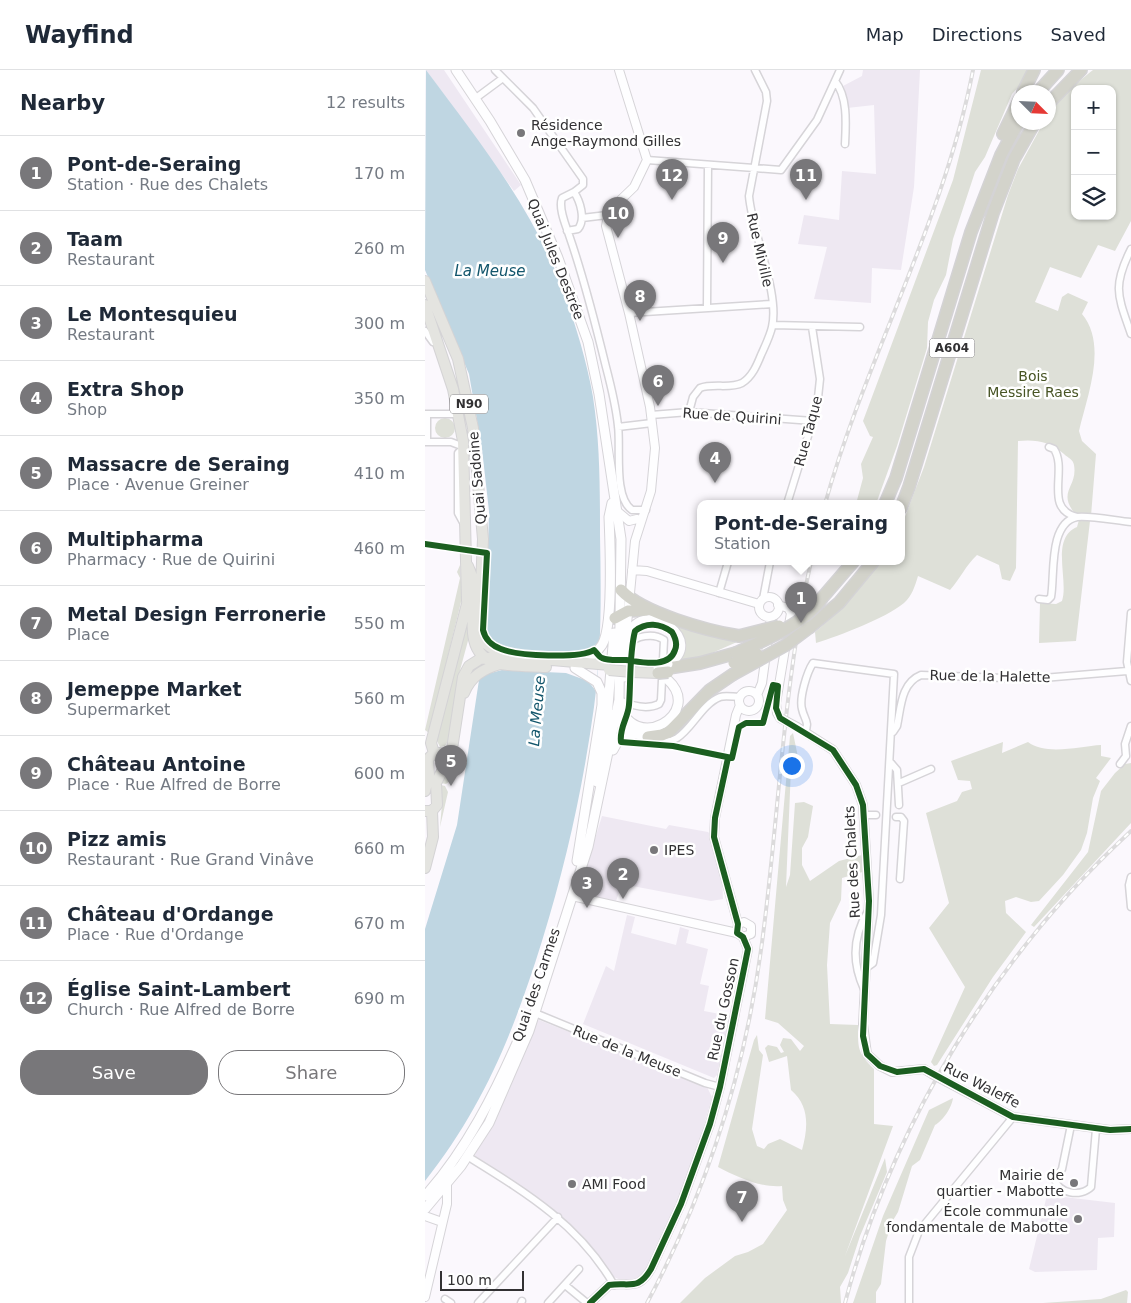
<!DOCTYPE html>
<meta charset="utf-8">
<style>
:root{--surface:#fff;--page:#f6f6f7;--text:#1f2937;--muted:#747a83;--line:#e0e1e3;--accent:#78777a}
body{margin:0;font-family:"DejaVu Sans",sans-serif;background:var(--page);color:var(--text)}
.controls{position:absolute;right:15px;top:15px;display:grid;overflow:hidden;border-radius:10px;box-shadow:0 1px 4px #0004}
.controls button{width:45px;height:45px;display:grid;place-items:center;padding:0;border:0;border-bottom:1px solid var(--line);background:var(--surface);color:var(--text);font:25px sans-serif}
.compass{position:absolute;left:586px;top:15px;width:45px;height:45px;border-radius:50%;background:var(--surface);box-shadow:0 1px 4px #0004;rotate:114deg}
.scale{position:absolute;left:15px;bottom:12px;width:84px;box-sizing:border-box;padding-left:5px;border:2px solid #323133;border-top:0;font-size:14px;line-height:18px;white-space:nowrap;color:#323133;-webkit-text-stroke:4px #fff;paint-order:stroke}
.you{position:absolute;left:366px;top:695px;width:18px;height:18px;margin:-12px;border:4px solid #fff;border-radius:50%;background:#1a73e8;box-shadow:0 0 0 8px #1a73e833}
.badge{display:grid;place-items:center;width:32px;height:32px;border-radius:50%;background:var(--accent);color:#fff;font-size:16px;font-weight:700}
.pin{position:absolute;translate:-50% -41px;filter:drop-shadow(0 1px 2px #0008)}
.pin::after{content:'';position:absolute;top:26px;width:18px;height:15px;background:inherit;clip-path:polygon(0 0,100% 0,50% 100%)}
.popup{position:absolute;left:272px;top:430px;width:208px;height:65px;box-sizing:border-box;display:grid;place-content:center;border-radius:10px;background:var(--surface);filter:drop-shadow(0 1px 4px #0005);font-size:16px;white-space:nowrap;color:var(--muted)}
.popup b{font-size:19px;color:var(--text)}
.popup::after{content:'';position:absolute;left:50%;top:100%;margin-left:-10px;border:10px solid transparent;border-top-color:var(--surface)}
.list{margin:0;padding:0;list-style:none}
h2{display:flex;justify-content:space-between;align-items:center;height:65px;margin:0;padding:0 20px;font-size:21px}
h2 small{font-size:16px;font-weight:400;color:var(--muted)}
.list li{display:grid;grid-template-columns:32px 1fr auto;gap:15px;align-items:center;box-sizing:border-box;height:75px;padding:0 20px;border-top:1px solid var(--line)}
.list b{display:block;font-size:19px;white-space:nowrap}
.list p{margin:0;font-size:16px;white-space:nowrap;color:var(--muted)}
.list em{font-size:16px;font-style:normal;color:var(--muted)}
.actions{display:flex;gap:10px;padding:15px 20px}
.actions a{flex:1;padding:11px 0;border:1px solid var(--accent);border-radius:20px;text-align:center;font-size:18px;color:var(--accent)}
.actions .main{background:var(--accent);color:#fff}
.icon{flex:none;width:28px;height:28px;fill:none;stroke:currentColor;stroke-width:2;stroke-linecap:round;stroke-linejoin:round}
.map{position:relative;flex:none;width:706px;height:1233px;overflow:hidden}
header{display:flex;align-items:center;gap:30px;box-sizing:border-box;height:70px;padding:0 25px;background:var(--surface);border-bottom:1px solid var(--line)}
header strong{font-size:24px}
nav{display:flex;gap:28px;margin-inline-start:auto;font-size:18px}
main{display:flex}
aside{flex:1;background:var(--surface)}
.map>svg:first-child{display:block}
.built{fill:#eee8f2}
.green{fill:#dee0d8;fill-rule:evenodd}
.water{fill:#bfd6e2}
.pier{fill:#fbf8fd}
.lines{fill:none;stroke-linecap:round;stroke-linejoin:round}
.minor-casing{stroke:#d6d4d8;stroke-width:9}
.tertiary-casing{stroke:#d6d4d8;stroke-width:10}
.secondary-casing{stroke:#d6d4d8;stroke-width:11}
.primary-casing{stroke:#d4d3d5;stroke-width:12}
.motorway-casing{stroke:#d4d3d5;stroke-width:14}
.minor{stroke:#fefeff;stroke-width:6}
.tertiary{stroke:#fefeff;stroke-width:8}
.secondary{stroke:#fefeff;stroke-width:9}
.primary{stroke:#e4e4e0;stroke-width:10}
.motorway{stroke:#d3d3cb;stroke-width:11}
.rail-casing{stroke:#dcdbdc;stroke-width:4}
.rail{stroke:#fff;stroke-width:2;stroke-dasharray:5.5;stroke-linecap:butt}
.tertiary-bridge-casing{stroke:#d6d4d8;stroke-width:10;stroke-linecap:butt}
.secondary-bridge-casing{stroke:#d6d4d8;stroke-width:11;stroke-linecap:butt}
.primary-bridge-casing{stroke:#d4d3d5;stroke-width:12;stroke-linecap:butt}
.motorway-bridge-casing{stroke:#d4d3d5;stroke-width:14;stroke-linecap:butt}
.tertiary-bridge{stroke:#fefeff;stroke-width:8}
.secondary-bridge{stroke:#fefeff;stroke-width:9}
.primary-bridge{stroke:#e4e4e0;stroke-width:10}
.motorway-bridge{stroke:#d3d3cb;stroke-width:11}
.cycleway-casing{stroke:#fff;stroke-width:9}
.cycleway{stroke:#1b5e20;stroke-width:6}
.poi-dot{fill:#78777a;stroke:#fff;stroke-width:2}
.labels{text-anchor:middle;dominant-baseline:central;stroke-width:5;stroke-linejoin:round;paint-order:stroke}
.shield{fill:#fff;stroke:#706f70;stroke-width:1}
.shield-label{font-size:12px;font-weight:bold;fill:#323133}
.poi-label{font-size:14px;fill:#323133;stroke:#fff;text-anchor:start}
.street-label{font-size:14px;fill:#323133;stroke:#fff}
.park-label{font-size:14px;fill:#475424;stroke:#fff}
.water-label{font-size:15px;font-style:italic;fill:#13566c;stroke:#fff}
</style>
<header>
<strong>Wayfind</strong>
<nav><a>Map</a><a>Directions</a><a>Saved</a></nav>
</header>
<main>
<aside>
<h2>Nearby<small>12 results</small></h2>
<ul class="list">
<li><span class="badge">1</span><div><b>Pont-de-Seraing</b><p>Station · Rue des Chalets</p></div><em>170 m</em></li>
<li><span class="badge">2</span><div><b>Taam</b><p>Restaurant</p></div><em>260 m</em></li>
<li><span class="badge">3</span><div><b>Le Montesquieu</b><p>Restaurant</p></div><em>300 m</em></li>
<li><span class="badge">4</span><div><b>Extra Shop</b><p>Shop</p></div><em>350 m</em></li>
<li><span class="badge">5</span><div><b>Massacre de Seraing</b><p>Place · Avenue Greiner</p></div><em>410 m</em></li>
<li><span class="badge">6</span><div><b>Multipharma</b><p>Pharmacy · Rue de Quirini</p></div><em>460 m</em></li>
<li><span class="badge">7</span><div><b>Metal Design Ferronerie</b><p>Place</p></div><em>550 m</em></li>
<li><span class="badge">8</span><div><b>Jemeppe Market</b><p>Supermarket</p></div><em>560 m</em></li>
<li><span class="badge">9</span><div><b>Château Antoine</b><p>Place · Rue Alfred de Borre</p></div><em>600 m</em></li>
<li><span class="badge">10</span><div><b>Pizz amis</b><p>Restaurant · Rue Grand Vinâve</p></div><em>660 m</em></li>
<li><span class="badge">11</span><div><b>Château d'Ordange</b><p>Place · Rue d'Ordange</p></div><em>670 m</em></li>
<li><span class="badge">12</span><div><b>Église Saint-Lambert</b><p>Church · Rue Alfred de Borre</p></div><em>690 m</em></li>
</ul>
<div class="actions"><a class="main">Save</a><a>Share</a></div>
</aside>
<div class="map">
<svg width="706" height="1233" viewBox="0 0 706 1233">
<rect width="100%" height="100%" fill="#fbf8fd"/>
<path class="built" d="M1 0H19L96 115 89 121Z
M438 0H495L489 117 476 200 447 198 446 233 389 229 402 177 373 174 379 145 414 150 417 101 451 104 449 35 422 38 419 21 418 16 437 6Z
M177 746 241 759 244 755 283 762 287 766 297 806 298 829 286 831 197 814 191 831 153 824Z
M202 845 210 847 206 863 251 875 255 857 264 860 261 873 283 879 275 914 284 916 279 941 305 946 292 1005 289 1008 158 954 181 896 189 901Z
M114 950 282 1017 287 1027 273 1077 252 1134 221 1200 214 1207 207 1211H198L189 1207 168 1179 133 1143 49 1087 111 951Z
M622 1125 690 1133 689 1167 673 1168 672 1200 610 1202 604 1199Z"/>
<path class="green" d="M556 0H604L598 12 587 24 560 87 550 102 528 169 521 205 509 230 503 252 502 278 472 376 451 434H431L438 408 436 394 448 367 445 366 438 351 528 110Z
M668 0H706V151L690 181 673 175 656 208 625 197 610 232 633 241 637 227 643 223 663 232 657 244C683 275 662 326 654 361L657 371 671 384 666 446 651 445C631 421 653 418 649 395 648 389 643 388 639 384 626 372 611 369 593 371L591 498 585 511 577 509 574 495 552 485C541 495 535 509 525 520L493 506C490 516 487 526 479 533 459 549 416 565 391 573L390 562C418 539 434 522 453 492H476V457L499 397 583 125 593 99 616 57 619 53 624 52C624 36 655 10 668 0ZM650 19H687V146H650Z
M10 358a10 10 0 1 1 20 0a10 10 0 1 1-20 0Z
M654 450 665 451 651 571 614 573 615 533 631 534 637 531C644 511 625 468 652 457Z
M35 495 37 528 4 663 0 660 33 517 35 508 32 502Z
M47 526V556L34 604 23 671 20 676 15 677 11 669Z
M222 544 312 571V572L278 587 249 593 256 566Z
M368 663 373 687 366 698 361 817 365 805 370 733 379 732 388 736 383 767 377 778V795L385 811 414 791 437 785 441 801 417 808 416 830 405 853 402 895 405 954 433 955C433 978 432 982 449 999V1054L468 1056 420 1186 460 1088 462 1102 435 1166 423 1203 415 1217 416 1233H255L280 1208 310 1186 323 1182 338 1174 362 1140 358 1130 357 1116C336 1118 312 1107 293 1097L329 970 332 965 334 980 338 985 327 1059 332 1076 339 1079 343 1074 355 1069 377 1080C383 1058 385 1036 366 1020L362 986 344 992 340 978 343 975 352 977 356 983 359 982 355 975 358 968 366 969 375 981 379 976 353 953 340 949 365 666Z
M578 672 577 683 603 672C621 686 656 676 676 675V686L686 688 671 708 675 711 668 728 662 763 656 780 638 805 614 831 606 832 591 827 580 831 581 843 601 862 568 907 512 995 509 996 506 992 540 917 504 858 524 833 501 743 532 731 537 722 547 719 545 711 533 710 526 691Z
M31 683 26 710 21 714 16 713Z
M706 693V753L609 857 606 855 663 782 676 721 690 703 700 694Z
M16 715 20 716 23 722 15 757 17 734Z
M528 1028C527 1037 518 1051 510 1055L495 1090 487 1096 473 1142 467 1152 461 1171 456 1214 451 1222V1233H428L458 1146 504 1040Z
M701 1220 703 1222 702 1233H618L676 1229Z"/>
<path class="water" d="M1 0C53 70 109 139 139 223 151 256 162 292 168 327 175 372 175 419 175 464 176 521 177 580 169 637 158 717 141 794 117 871 89 961 59 1036 0 1111V859L32 755 54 610 62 520 64 441 57 379 44 304 0 200Z"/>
<path class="pier" d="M58 555 66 572 78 578 88 580 156 584 162 582 175 571 171 621 163 611 141 603 77 600 62 604 53 610Z"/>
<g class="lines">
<g class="minor-casing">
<path id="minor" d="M70 0 108 38 158 109V115L149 122
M410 11C423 27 421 54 420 74
M51 28 78 8
M222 90 356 100 392 50 415 0
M157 148 182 145
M142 161 153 159C161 149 155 131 149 122L137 128C133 138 141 156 144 165 159 208 170 252 181 297 186 316 191 337 193 356 196 377 188 427 207 440H221
M706 179C687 217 693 226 706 264
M282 237 283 95
M204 243 347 234
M348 255 435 257
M0 261 8 272
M264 342 268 327 275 318C288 313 305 319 317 313 327 307 332 295 336 285 340 276 345 266 347 257 355 223 327 163 324 126L342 31 341 22 330 0
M0 344H34
M226 345 264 342 388 351
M193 357 227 353
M0 372H26L39 377 33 383V443L39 454
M2 372V345
M624 377 629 379C643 400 618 439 652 447
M362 434 392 337 395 309 387 257
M294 523 303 492
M338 529 345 492
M614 529 623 530 626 527C630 506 623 453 652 447 663 445 693 451 706 452
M706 543 702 592 706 611
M194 630C205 635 222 640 234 634L236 630 239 570C228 562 211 566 202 575
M380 662C385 652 379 649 377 639 374 628 382 602 388 593L469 604 456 845 448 893 441 898
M468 662 472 656C476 637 476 613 496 605L606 609 702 601
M227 669C260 684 269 637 295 627 301 625 308 627 314 627
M701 686 700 674 706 656
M466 693 472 700 474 735
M695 694 701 686
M474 713 506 699
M440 745H451
M471 747H476L479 751 475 809
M706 807 704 815 706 837
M439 919C427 893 428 866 443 841
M110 943 280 1013 295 1017
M646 1055 637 1099 630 1109C633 1124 656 1127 666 1117L671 1059
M42 1086C100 1122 154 1154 189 1215
M140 1215 162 1233
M20 1229 26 1233
M53 1233 133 1147
M96 1233 97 1231
M123 1233 154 1199
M484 1233V1187L494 1161 588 1047"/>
</g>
<g class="tertiary-casing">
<path id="tertiary" d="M194 0 222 90 209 117 184 141 181 156 204 243 225 337 230 378 226 421 210 471 202 554 198 568
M192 441 204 451 212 449
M207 500 222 501 334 534
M334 537a10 10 0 1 1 20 0a10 10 0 1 1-20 0Z
M353 535 363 538 366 543 351 633 352 643 355 648
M314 631a10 10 0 1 1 20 0a10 10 0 1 1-20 0Z
M332 625 337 613 346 547
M372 657 408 680 431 715 438 735 444 831 438 954 442 984 455 996 467 1002 499 999 507 1004
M147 826 312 863
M313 854 319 852 326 856V864L318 867
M522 1012 588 1047 685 1060 706 1059
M0 1146 17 1152
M0 1227 22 1134V1113
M165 1233 184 1215C205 1212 213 1221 226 1199L256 1134 285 1054 295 1017 323 879 318 867 312 863 313 854 289 767 290 748 311 645 315 635"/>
</g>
<g class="secondary-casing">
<path id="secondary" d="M152 592C162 589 171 585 177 575 189 555 185 473 184 447L187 433
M150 598 172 612 177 623V635L152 791
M199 607C200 594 198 573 205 561 224 530 281 571 243 594
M194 632C207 686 281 644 242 609
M187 645 211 664
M188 680 195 667 211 664 223 667
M172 712 183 636 189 563
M0 1126C41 1081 71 1021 95 966
M0 1139 36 1096 64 1053 104 961 163 777 194 630 196 469 174 324 163 272 133 188 100 110 65 51 31 0"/>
</g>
<g class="primary-casing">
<path id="primary" d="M0 211 33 289 48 358 58 469 54 560 61 574 79 586
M0 235 28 319 38 371 42 531
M43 496C46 503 48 508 49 515 50 540 37 584 71 593 86 597 105 596 121 597
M207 602 233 603
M39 623C46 606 58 599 75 594
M9 683 6 673 44 526
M19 687 27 679 38 607 44 596 55 589 79 586 185 595
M0 721 4 705 3 689 9 683H15L21 693 11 713 12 735 7 741H0
M0 798 8 767 7 741"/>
</g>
<g class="motorway-casing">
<path id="motorway" d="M598 22 609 0
M613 22 633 0
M624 33 656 0
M578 64 594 31
M460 434 471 408 546 162 576 85 594 51
M476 438 484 417 568 143 589 89 610 52
M196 520C217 543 283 561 314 566
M397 528 428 492
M190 548 203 541 221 540
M385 557 414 533 448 492
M243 598 275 593 311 583
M223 667 237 665 244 662 285 620 307 605"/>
</g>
<use href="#minor" class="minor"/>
<use href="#tertiary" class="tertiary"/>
<use href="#secondary" class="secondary"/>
<use href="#primary" class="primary"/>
<use href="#motorway" class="motorway"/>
<g class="rail-casing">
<path id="rail" d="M400 434C441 287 519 151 548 0
M222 1233C281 1123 319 1005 336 880 354 751 357 620 386 492
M420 1233C467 1055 570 886 706 761"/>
</g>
<use href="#rail" class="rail"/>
<g class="tertiary-bridge-casing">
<path id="tertiary-bridge" d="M355 648 372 657
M507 1004 522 1012"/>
</g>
<g class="secondary-bridge-casing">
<path id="secondary-bridge" d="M233 597 243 594"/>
</g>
<g class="primary-bridge-casing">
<path id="primary-bridge" d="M184 600 207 602"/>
</g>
<g class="motorway-bridge-casing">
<path id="motorway-bridge" d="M314 566 354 556
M311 583C338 571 381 553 397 528
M309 593 332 584
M233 603 243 602
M307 605 361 575 385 557"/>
</g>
<use href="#tertiary-bridge" class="tertiary-bridge"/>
<use href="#secondary-bridge" class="secondary-bridge"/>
<use href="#primary-bridge" class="primary-bridge"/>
<use href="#motorway-bridge" class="motorway-bridge"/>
<g class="cycleway-casing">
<path id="cycleway" d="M0 474 62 483 58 560C60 569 67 576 76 579 93 586 154 589 169 580 171 582 174 587 177 588 183 591 194 590 201 590 216 592 244 599 250 580 253 573 250 567 247 562 235 553 221 552 210 561 204 585 206 610 204 635 203 648 194 658 196 672L248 676 307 688 314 657 321 653H338L348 615 353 616 351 638 355 648 408 680 431 715 438 735 444 831 438 966 442 984 455 996 472 1002 499 999 588 1047 685 1060 706 1059
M165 1233 184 1215C205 1212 213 1221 226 1199L256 1134 285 1054 295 1017 323 879 318 867 312 863 313 854 289 767 290 748 303 688"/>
</g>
<use href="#cycleway" class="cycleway"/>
</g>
<g class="poi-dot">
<circle cx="96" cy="63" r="5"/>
<circle cx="229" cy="780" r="5"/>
<circle cx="649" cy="1113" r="5"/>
<circle cx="147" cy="1114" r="5"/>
<circle cx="653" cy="1149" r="5"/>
</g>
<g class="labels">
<g class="shield">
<rect x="504.5" y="268.5" width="45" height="19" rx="4"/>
<rect x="25" y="324.5" width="38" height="19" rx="4"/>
</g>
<g class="shield-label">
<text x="527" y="278">A604</text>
<text x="44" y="334">N90</text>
</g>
<g class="poi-label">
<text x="106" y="55">Résidence<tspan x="106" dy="16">Ange-Raymond Gilles</tspan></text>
<text x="239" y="780">IPES</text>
<text x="639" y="1105" text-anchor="end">Mairie de<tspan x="639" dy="16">quartier - Mabotte</tspan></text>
<text x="157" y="1114">AMI Food</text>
<text x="643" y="1141" text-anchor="end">École communale<tspan x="643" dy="16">fondamentale de Mabotte</tspan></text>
</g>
<g class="street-label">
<text transform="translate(335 180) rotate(77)">Rue Miville</text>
<text transform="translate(131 189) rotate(68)">Quai Jules Destrée</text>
<text transform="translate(307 346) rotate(4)">Rue de Quirini</text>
<text transform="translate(383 361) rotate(-75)">Rue Taque</text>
<text transform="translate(52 408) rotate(-95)">Quai Sadoine</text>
<text transform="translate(565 606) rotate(1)">Rue de la Halette</text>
<text transform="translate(427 792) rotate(-93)">Rue des Chalets</text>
<text transform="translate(111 915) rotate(-71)">Quai des Carmes</text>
<text transform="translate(298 939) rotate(-78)">Rue du Gosson</text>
<text transform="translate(202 981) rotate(22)">Rue de la Meuse</text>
<text transform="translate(557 1015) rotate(27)">Rue Waleffe</text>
</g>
<g class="park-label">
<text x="608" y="306">Bois<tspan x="608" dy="16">Messire Raes</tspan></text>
</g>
<g class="water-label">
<text x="65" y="201">La Meuse</text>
<text transform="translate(112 641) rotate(-85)">La Meuse</text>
</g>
</g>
</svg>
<div class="controls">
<button>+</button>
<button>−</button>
<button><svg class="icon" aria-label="layers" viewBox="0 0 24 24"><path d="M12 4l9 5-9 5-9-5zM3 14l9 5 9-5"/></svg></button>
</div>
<svg class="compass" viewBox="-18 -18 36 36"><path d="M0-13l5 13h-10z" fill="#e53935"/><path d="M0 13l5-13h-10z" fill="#747a83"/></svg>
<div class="scale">100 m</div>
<div class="you"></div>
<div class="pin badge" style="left:376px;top:553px">1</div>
<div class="popup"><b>Pont-de-Seraing</b>Station</div>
<div class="pin badge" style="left:198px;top:829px">2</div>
<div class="pin badge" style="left:162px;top:838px">3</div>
<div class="pin badge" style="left:290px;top:413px">4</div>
<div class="pin badge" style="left:26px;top:716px">5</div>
<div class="pin badge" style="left:233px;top:336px">6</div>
<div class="pin badge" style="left:317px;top:1152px">7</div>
<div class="pin badge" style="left:215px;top:251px">8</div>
<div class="pin badge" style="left:298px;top:193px">9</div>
<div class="pin badge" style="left:193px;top:168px">10</div>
<div class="pin badge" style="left:381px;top:130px">11</div>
<div class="pin badge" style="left:247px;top:130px">12</div>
</div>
</main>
